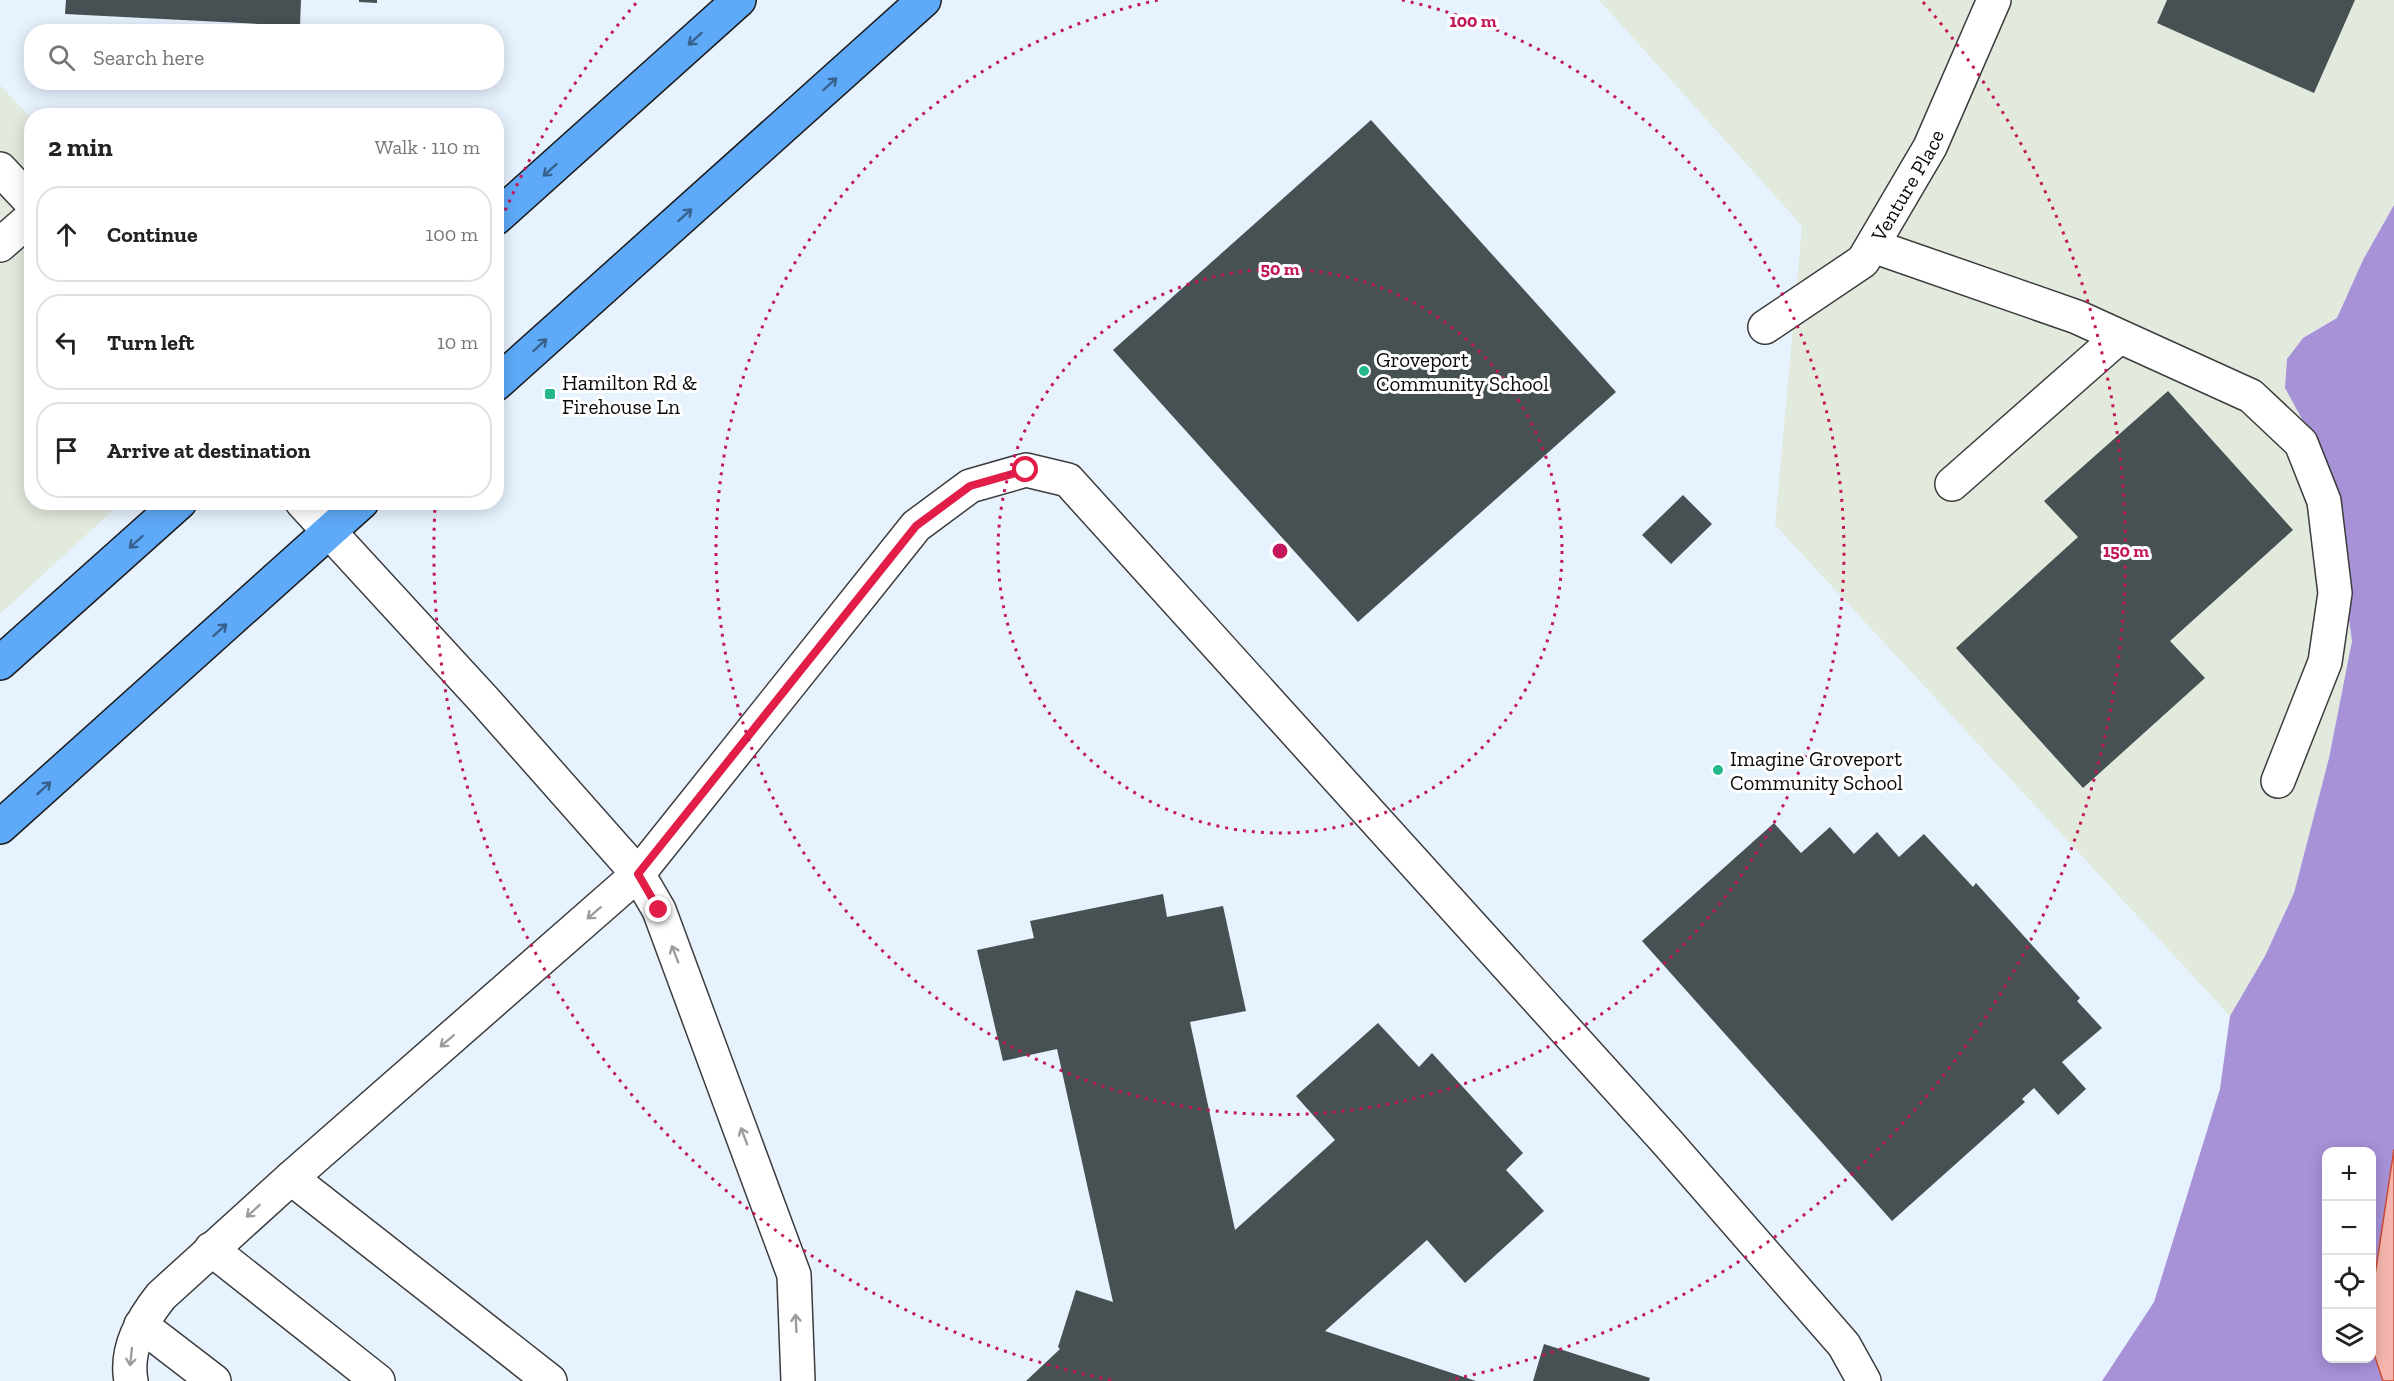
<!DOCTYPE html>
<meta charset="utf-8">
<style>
:root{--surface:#fff;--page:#f6f6f6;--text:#222;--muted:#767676;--line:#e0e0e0}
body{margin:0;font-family:"Zilla Slab",serif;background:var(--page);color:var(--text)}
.controls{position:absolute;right:18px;bottom:18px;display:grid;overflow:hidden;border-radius:12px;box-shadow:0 3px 15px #0003}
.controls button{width:54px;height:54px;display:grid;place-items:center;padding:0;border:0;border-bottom:2px solid var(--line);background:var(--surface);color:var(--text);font:30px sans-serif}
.stop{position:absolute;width:18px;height:18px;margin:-14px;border:4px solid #e11d48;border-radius:50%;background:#fff}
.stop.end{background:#e11d48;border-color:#fff;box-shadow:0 2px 6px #0008}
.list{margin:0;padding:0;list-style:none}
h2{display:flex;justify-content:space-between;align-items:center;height:78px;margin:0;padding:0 24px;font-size:26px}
h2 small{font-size:20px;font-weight:400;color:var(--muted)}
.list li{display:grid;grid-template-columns:39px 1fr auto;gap:18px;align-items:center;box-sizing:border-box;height:96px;margin:0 12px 12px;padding:0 12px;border:2px solid var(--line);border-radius:24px}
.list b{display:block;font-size:22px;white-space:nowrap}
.list em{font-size:20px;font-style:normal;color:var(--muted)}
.icon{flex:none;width:33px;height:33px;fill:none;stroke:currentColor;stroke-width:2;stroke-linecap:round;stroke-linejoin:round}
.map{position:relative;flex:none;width:2394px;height:1381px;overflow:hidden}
.search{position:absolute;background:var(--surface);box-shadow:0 3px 15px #0003;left:24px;top:24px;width:480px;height:66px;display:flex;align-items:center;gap:15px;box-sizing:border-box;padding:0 21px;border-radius:24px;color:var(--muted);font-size:22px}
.panel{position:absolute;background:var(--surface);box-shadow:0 3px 15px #0003;left:24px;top:108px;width:480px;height:402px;border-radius:24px}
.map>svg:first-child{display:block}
.industrial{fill:#e2eade}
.forest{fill:#a792d8}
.water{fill:#f6b6ad;stroke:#cc4b34;stroke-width:1.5}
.building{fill:#475153}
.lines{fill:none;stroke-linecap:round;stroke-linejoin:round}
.minor-casing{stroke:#3d3d3d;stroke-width:36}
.major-casing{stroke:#1b1b1b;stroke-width:36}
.minor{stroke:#fff;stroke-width:33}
.major{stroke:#5eaaf8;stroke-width:33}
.oneway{stroke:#38628d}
.oneway2{stroke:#9d9d9d}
.route{stroke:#e11d48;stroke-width:8}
.ring{fill:none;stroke:#c2185b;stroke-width:3;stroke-dasharray:3 6}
.poi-dot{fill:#24b98d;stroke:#fff;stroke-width:2}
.labels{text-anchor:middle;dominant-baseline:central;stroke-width:6;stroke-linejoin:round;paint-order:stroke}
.street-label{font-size:21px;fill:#0a0a0a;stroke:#fff}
.poi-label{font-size:21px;fill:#0a0a0a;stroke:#fff;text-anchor:start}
.centre{fill:#c2185b;stroke:#fff;stroke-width:3}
.ring-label{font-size:18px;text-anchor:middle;font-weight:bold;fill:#c2185b;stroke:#fff;stroke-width:6;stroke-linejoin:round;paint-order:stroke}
</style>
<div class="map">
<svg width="2394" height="1381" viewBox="0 0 2394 1381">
<rect width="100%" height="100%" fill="#e7f2ff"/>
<path class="industrial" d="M1599 0H2394V205L2363 260 2337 318 2303 338 2287 360 2285 388 2315 443 2335 518 2352 641 2329 758 2294 893 2265 956 2230 1016 1775 525 1802 226Z
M0 85 31 118 32 502 121 503 0 614Z"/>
<path class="forest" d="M2394 205V1148L2372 1295V1152H2326V1358H2372V1348L2383 1381H2102L2154 1302 2220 1089 2230 1016 2265 956 2294 893 2329 758 2352 641 2335 518 2315 443 2285 388 2287 359 2303 338 2337 318 2363 260Z"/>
<path class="water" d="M2394 1149V1381H2383L2372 1348V1295Z"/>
<path class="building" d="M66 0H301L300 26 65 14Z
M359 0H377V3L359 2Z
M2167 0H2355L2314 93 2157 23Z
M1371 120 1616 392 1358 622 1113 350Z
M2168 391 2293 530 2170 641 2205 678 2083 788 1956 648 2078 537 2044 501Z
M1683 495 1712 524 1671 564 1642 535Z
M1774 823 1801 853 1830 827 1854 854 1877 832 1899 857 1924 834 1973 887 1976 883 2080 998 2077 1001 2102 1028 2062 1062 2086 1089 2058 1115 2034 1088 2022 1099 2025 1102 1892 1221 1642 941Z
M1163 894 1167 917 1223 906 1246 1011 1190 1022 1235 1230 1335 1140 1296 1096 1378 1023 1419 1067 1432 1053 1523 1153 1506 1170 1544 1211 1465 1283 1427 1240 1325 1331 1476 1381H1026L1060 1349 1058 1347 1076 1290 1113 1302 1057 1049 1003 1061 977 950 1034 938 1030 921Z
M1544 1344 1650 1378 1649 1381H1533Z"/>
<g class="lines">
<g class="minor-casing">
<g id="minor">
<path d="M0 169 32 203"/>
<path d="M0 245 32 217"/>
<path d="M1873 246 2077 317 2251 396 2301 443 2324 501 2335 593 2325 662 2278 781"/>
<path id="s1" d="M1765 327 1863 261 1930 147 1994 0"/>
<path d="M1952 484 2119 337"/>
<path d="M302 502 485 701 638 874 659 910 794 1275 798 1381"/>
<path d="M291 1178 550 1381"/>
<path d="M211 1249 378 1381"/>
<path d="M141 1325 214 1381"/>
<path d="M131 1381C125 1349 142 1320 161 1296L291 1178 638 874 916 526 970 486 1026 470 1068 480 1667 1142 1844 1345 1864 1381"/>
</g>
</g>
<g class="major-casing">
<path id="major" d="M496 218 739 0
M496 384 924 0
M0 663 180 502
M0 827 362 502"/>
</g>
<use href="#minor" class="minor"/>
<use href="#major" class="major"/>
</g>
<defs><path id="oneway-shaft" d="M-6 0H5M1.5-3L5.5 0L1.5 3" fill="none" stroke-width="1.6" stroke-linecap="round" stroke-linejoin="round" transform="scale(1.5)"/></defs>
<g class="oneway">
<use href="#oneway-shaft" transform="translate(695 39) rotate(138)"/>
<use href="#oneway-shaft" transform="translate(830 84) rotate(-42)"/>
<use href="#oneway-shaft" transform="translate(550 170) rotate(138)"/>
<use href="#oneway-shaft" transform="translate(685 215) rotate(-42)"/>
<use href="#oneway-shaft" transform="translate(540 345) rotate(-42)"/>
<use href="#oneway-shaft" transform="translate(136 542) rotate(138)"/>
<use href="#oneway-shaft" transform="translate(220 630) rotate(-42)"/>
<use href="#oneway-shaft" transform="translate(44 788) rotate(-42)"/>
</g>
<g class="oneway2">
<use href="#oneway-shaft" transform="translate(594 913) rotate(139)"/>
<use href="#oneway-shaft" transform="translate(675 954) rotate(-111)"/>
<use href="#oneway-shaft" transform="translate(447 1041) rotate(139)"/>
<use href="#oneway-shaft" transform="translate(744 1136) rotate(-111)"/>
<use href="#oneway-shaft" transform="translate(253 1211) rotate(138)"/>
<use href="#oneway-shaft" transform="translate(796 1323) rotate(-93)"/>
<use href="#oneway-shaft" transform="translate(131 1357) rotate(96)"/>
</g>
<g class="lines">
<path class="route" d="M659 910 638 874 916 526 970 486 1026 470"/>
</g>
<g class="ring">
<circle cx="1280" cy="551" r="282"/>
<path d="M1402 0A564 564 0 1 1 1158 0"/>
<path d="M1111 1380A846 846 0 0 1 435 507M498 227A846 846 0 0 1 637 2M1923 2A846 846 0 0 1 1449 1380"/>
</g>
<g class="poi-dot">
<circle cx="1364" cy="371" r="6"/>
<rect x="544" y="388" width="12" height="12" rx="3"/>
<circle cx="1718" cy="770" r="6"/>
</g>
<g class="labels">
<g class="street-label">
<text stroke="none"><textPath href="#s1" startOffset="206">Venture Place</textPath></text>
</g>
<g class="poi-label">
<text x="1376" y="359">Groveport<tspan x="1376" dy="24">Community School</tspan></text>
<text x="562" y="382">Hamilton Rd &amp;<tspan x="562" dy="24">Firehouse Ln</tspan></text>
<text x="1730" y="758">Imagine Groveport<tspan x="1730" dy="24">Community School</tspan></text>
</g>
</g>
<circle cx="1280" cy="551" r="9" class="centre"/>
<g class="ring-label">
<text x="1473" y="27">100 m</text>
<text x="1280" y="275">50 m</text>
<text x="2126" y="557">150 m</text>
</g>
</svg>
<div class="controls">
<button>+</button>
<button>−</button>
<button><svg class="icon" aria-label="locate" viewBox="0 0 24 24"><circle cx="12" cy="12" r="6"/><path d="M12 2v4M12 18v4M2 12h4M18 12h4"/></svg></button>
<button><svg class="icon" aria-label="layers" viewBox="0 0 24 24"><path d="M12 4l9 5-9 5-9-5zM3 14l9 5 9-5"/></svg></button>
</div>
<div class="stop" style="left:1026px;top:470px"></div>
<div class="stop end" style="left:659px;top:910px"></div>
<div class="search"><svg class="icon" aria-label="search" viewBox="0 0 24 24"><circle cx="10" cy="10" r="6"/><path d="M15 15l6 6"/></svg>Search here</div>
<section class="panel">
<h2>2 min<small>Walk · 110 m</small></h2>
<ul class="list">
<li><svg class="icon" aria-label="ahead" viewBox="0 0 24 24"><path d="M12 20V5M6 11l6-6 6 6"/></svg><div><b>Continue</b></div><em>100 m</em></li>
<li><svg class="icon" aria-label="left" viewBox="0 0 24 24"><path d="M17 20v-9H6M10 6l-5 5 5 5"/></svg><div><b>Turn left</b></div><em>10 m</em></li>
<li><svg class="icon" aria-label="arrive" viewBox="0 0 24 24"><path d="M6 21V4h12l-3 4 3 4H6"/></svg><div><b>Arrive at destination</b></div></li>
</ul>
</section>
</div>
